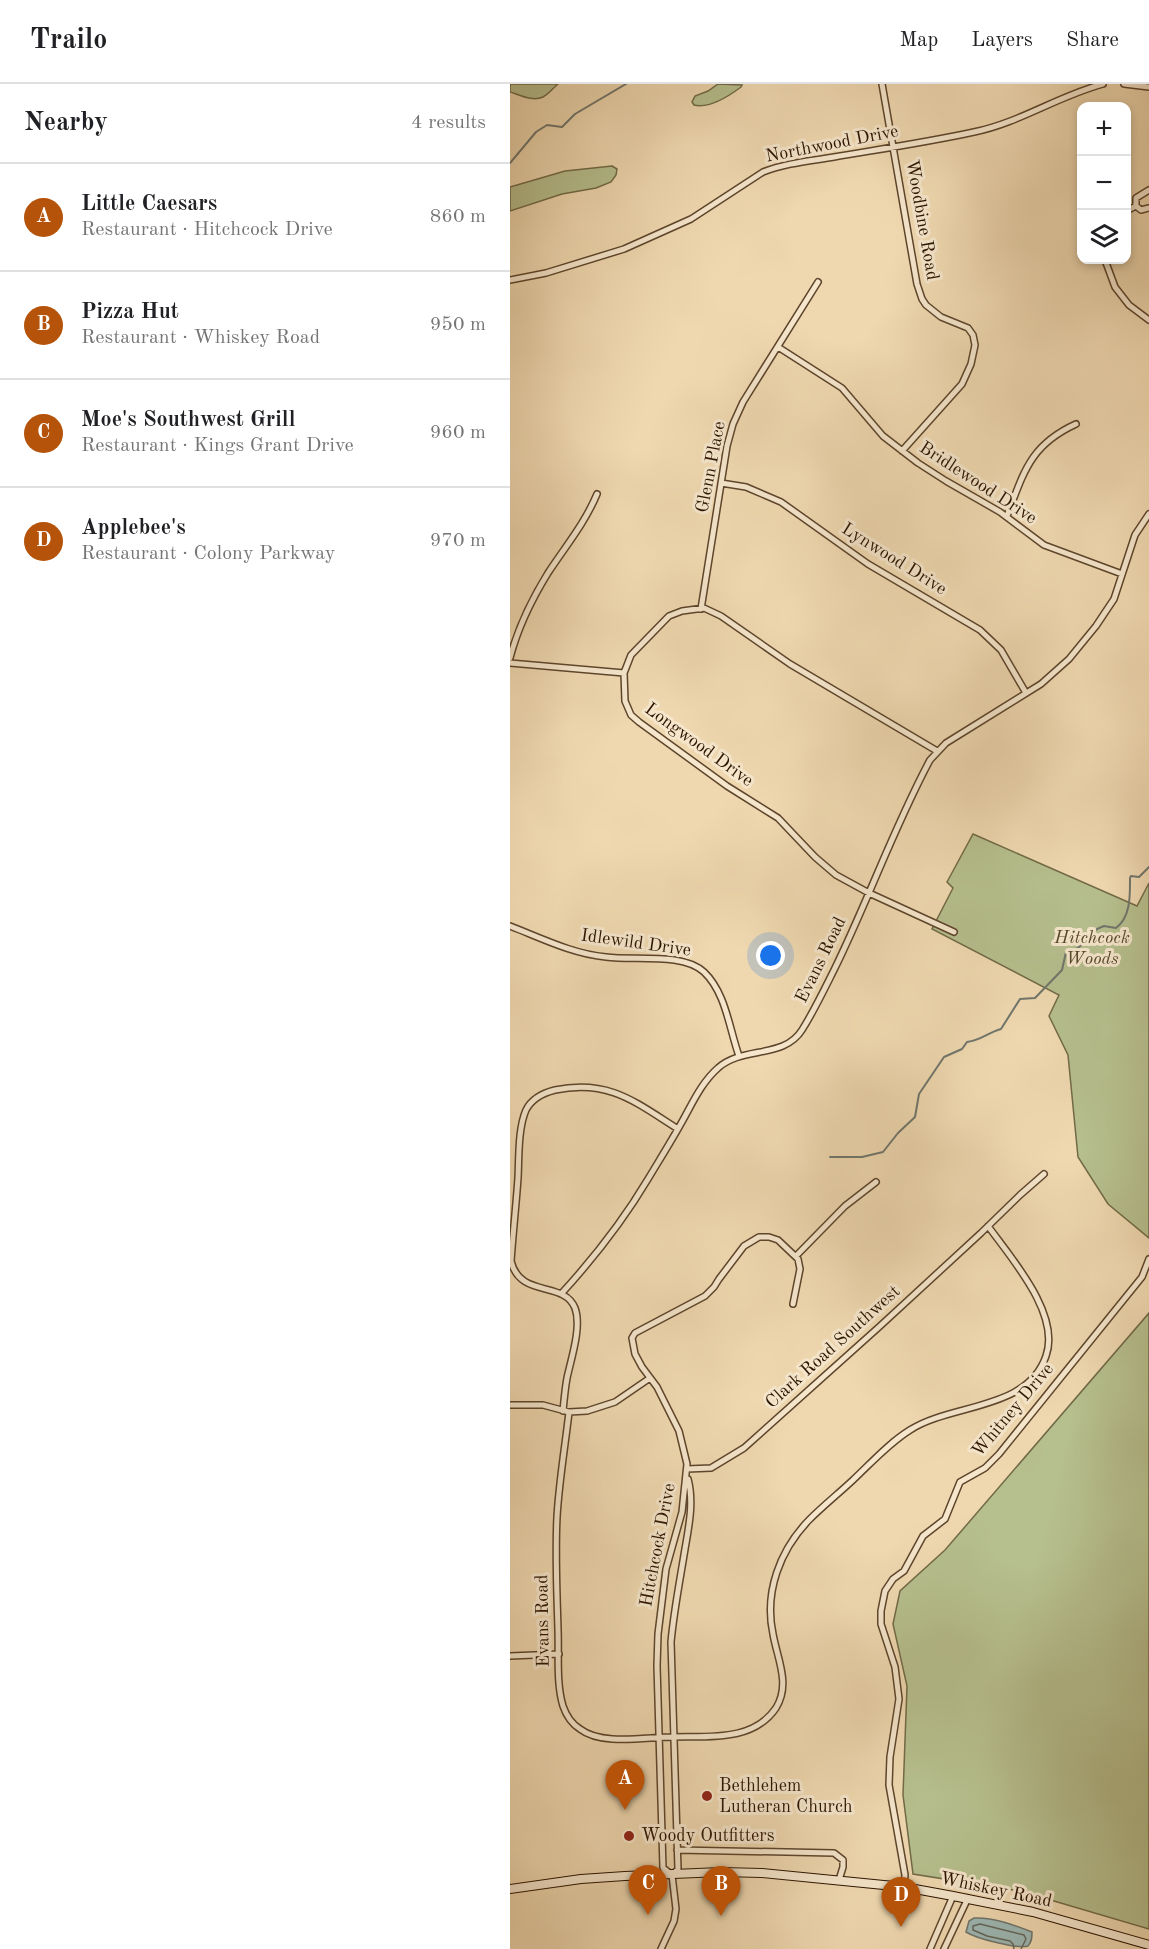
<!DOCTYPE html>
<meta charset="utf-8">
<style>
:root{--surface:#fff;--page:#f6f6f6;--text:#202124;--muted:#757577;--line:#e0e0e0;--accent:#b45309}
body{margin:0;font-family:"Old Standard TT",serif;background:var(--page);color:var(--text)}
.controls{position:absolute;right:18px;top:18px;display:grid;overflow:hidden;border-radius:12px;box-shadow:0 3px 9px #0003}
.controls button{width:54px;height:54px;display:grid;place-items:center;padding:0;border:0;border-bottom:2px solid var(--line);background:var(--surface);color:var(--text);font:30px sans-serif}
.you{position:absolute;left:261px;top:872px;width:21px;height:21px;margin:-15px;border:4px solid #fff;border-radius:50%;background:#1a73e8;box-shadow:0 0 0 9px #1a73e833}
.badge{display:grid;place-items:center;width:39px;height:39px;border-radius:50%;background:var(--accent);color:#fff;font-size:20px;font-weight:700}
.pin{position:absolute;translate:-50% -50px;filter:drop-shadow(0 2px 3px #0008)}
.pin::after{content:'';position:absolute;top:32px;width:21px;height:18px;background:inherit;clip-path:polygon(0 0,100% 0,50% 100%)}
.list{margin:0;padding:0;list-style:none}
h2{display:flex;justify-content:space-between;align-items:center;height:78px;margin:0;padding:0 24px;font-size:26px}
h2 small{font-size:20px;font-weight:400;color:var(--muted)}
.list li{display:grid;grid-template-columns:39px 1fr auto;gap:18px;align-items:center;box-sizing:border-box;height:108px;padding:0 24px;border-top:2px solid var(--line)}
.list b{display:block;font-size:22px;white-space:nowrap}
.list p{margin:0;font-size:20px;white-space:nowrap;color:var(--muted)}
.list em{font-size:20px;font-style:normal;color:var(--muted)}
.icon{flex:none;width:33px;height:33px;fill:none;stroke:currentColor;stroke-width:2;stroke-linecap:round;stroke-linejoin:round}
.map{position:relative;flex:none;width:639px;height:1865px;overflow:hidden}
header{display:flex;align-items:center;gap:36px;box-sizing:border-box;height:84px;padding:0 30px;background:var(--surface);border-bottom:2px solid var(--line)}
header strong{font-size:28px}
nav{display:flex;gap:33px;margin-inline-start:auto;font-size:21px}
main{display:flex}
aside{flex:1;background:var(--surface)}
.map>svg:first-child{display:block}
.green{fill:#b6bf8e;stroke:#716a47;stroke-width:1.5}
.water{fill:#9db8b5;stroke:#70766d;stroke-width:1.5}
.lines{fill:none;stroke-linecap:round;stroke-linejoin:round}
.shore{stroke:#64665a;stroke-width:1.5}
.stream{stroke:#70766d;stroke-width:2}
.minor-casing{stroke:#5d452c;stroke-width:8}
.secondary-casing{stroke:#2c1400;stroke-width:10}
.minor{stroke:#f5e6cc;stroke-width:5}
.secondary{stroke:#f5e6cc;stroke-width:8}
.poi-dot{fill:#8f2418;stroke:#f5e6cc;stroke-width:2}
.labels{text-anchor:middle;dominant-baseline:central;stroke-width:6;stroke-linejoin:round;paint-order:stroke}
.street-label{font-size:18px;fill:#2c1400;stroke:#f5e6cc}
.park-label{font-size:18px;font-style:italic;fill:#55472b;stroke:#f5e6cc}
.poi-label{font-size:18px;fill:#2c1400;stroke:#f5e6cc;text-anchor:start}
</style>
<header>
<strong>Trailo</strong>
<nav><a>Map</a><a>Layers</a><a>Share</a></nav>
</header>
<main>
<aside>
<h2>Nearby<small>4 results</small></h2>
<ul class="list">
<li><span class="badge">A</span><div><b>Little Caesars</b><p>Restaurant · Hitchcock Drive</p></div><em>860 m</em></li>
<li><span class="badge">B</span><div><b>Pizza Hut</b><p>Restaurant · Whiskey Road</p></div><em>950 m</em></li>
<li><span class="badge">C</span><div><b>Moe's Southwest Grill</b><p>Restaurant · Kings Grant Drive</p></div><em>960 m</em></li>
<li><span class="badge">D</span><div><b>Applebee's</b><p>Restaurant · Colony Parkway</p></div><em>970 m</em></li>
</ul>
</aside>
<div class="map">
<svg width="639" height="1865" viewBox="0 0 639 1865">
<rect width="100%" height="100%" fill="#efd8b0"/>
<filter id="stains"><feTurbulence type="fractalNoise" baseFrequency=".00333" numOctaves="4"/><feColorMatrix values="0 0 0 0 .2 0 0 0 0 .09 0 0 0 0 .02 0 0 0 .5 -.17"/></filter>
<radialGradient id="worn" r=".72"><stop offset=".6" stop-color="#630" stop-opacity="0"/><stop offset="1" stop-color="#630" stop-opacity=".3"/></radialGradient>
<path class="green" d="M0 0H48C43 4 39 10 33 13 23 18 10 11 0 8Z
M208 0 232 1 231 3C219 12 200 25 184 21L182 18 185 12 198 7Z
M102 82 107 85 106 91 101 98 86 104 52 110 0 127V103L55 87Z
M463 750 627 822 639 799V1154L598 1120 568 1073 558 971 539 932 549 911 422 845 443 804 437 798Z
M639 1229V1845L510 1807 403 1790 393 1711 397 1602 383 1540 390 1507 435 1466Z"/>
<path class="water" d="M464 1834C483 1833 504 1841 522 1848 522 1853 522 1858 518 1862 508 1865 467 1855 456 1848L459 1837Z"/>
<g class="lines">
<path class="shore" d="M504 1865 503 1860 500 1857 477 1852 463 1846V1842L470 1840 514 1851 516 1855 511 1865"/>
<path class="stream" d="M0 79 26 48 37 41 52 43 65 30 116 0
M320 1073H352L373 1068 388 1049 405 1033 409 1010 434 973 452 965 457 958C472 956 477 949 491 945L510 915 525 914 552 886 556 868 568 864 587 845 594 842 606 844C621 833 620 811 620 794L621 792 629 793 639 783"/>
<g class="minor-casing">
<path id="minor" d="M372 0 407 200 412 215 416 221 431 233 458 244 463 251 465 261 461 280 452 300 392 367
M614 0 639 3
M626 122V114L639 106
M626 122 631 126 639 124
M616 127 626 122
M595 176 605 203 619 221 639 236
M0 196 36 189 114 165 181 135 253 88C276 79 300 77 324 73 371 65 418 58 464 48 509 39 548 12 593 0
M268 263 332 304 373 352 408 379 436 397 490 428 534 461 612 490
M211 399 236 403 271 418 358 480 470 546 491 566 516 609
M497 432C514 388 520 361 566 340
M191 525 217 362 223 340 233 318 308 198
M0 574C8 543 22 515 38 489 55 463 75 439 87 410
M0 579 114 589
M427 667 280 580 211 532 194 524 172 527 159 532 121 571 114 589 115 617 121 631 129 638 217 702 268 734 305 773 326 791 359 809 444 848
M0 842C31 854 63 870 96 873 124 877 173 868 194 888 216 909 219 944 229 972
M286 1172 335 1122 366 1098
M51 1210C84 1174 113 1137 138 1095 150 1075 162 1056 173 1036 183 1018 192 998 208 984 232 962 274 975 292 946 304 927 314 906 324 886 358 817 384 743 420 676L436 659 531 600 559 575 586 542 604 515 625 451 639 430
M0 1321H33L59 1328 77 1327 105 1318 140 1294
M53 1327C54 1316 55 1305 57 1294 61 1275 72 1243 65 1224 54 1196 10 1215 1 1177 3 1149 6 1122 8 1094 9 1074 8 1044 16 1026 22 1014 33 1009 45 1006 99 995 125 1018 168 1045
M59 1328C55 1363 49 1398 47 1433 45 1471 47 1508 48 1546 49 1570 46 1599 53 1622 56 1631 62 1640 70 1645 92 1662 136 1653 163 1653 198 1652 243 1658 266 1624 281 1600 267 1574 263 1550 254 1508 270 1466 299 1436 313 1422 328 1410 343 1396 361 1379 379 1359 400 1346 442 1319 517 1327 536 1272 551 1230 501 1174 478 1142
M177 1385 201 1384 234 1364 369 1243 471 1149 510 1111 534 1090
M0 1572 49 1570
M167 1766 324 1769 333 1776V1783L329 1796
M161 1790 153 1784 147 1582 148 1550 156 1485 172 1428 177 1380 169 1347 147 1303 132 1283 125 1270 122 1254 125 1249 195 1212 204 1203 209 1195 234 1162 249 1153H259L268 1156 288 1175 290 1185 283 1220
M163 1790 168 1785 161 1558C164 1526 170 1496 175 1465 179 1442 184 1418 178 1395
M394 1803 395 1791 379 1701 380 1673 389 1615 385 1583 371 1540V1527L375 1507 383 1495 394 1487 413 1452 435 1435 450 1398 475 1384 489 1370 632 1193 639 1175
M151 1865 164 1837 166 1825 162 1791
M420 1865 443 1812
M434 1865 458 1814"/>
</g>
<g class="secondary-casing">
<path id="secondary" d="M0 1805 71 1795 115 1792 211 1788 252 1789 394 1803 443 1812 523 1828 639 1861"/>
</g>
<use href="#minor" class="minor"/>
<use href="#secondary" class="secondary"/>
</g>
<g class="poi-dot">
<circle cx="197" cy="1712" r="6"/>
<circle cx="119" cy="1752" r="6"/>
</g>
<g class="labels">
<g class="street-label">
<text transform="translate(322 60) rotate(-11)">Northwood Drive</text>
<text transform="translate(412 136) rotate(80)">Woodbine Road</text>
<text transform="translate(201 383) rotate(-79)">Glenn Place</text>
<text transform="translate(468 399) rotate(33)">Bridlewood Drive</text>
<text transform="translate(384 475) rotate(32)">Lynwood Drive</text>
<text transform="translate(189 661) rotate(36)">Longwood Drive</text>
<text transform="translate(126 859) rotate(8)">Idlewild Drive</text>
<text transform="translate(311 876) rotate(-64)">Evans Road</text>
<text transform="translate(323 1263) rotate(-42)">Clark Road Southwest</text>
<text transform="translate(503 1326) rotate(-50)">Whitney Drive</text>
<text transform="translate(148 1461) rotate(-79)">Hitchcock Drive</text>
<text transform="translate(33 1537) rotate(-91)">Evans Road</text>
<text transform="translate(486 1806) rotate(12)">Whiskey Road</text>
</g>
<g class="park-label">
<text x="582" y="854">Hitchcock<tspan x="582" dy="21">Woods</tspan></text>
</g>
<g class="poi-label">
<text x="209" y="1702">Bethlehem<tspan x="209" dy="21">Lutheran Church</tspan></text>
<text x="131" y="1752">Woody Outfitters</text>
</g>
</g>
<rect width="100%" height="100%" filter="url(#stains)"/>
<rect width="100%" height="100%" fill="url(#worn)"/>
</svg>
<div class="controls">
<button>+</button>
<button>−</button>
<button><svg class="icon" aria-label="layers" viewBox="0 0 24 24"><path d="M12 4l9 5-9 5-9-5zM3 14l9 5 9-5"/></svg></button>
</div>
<div class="you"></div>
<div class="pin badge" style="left:115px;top:1726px">A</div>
<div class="pin badge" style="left:211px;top:1832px">B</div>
<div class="pin badge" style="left:138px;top:1831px">C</div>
<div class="pin badge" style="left:391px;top:1843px">D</div>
</div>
</main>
